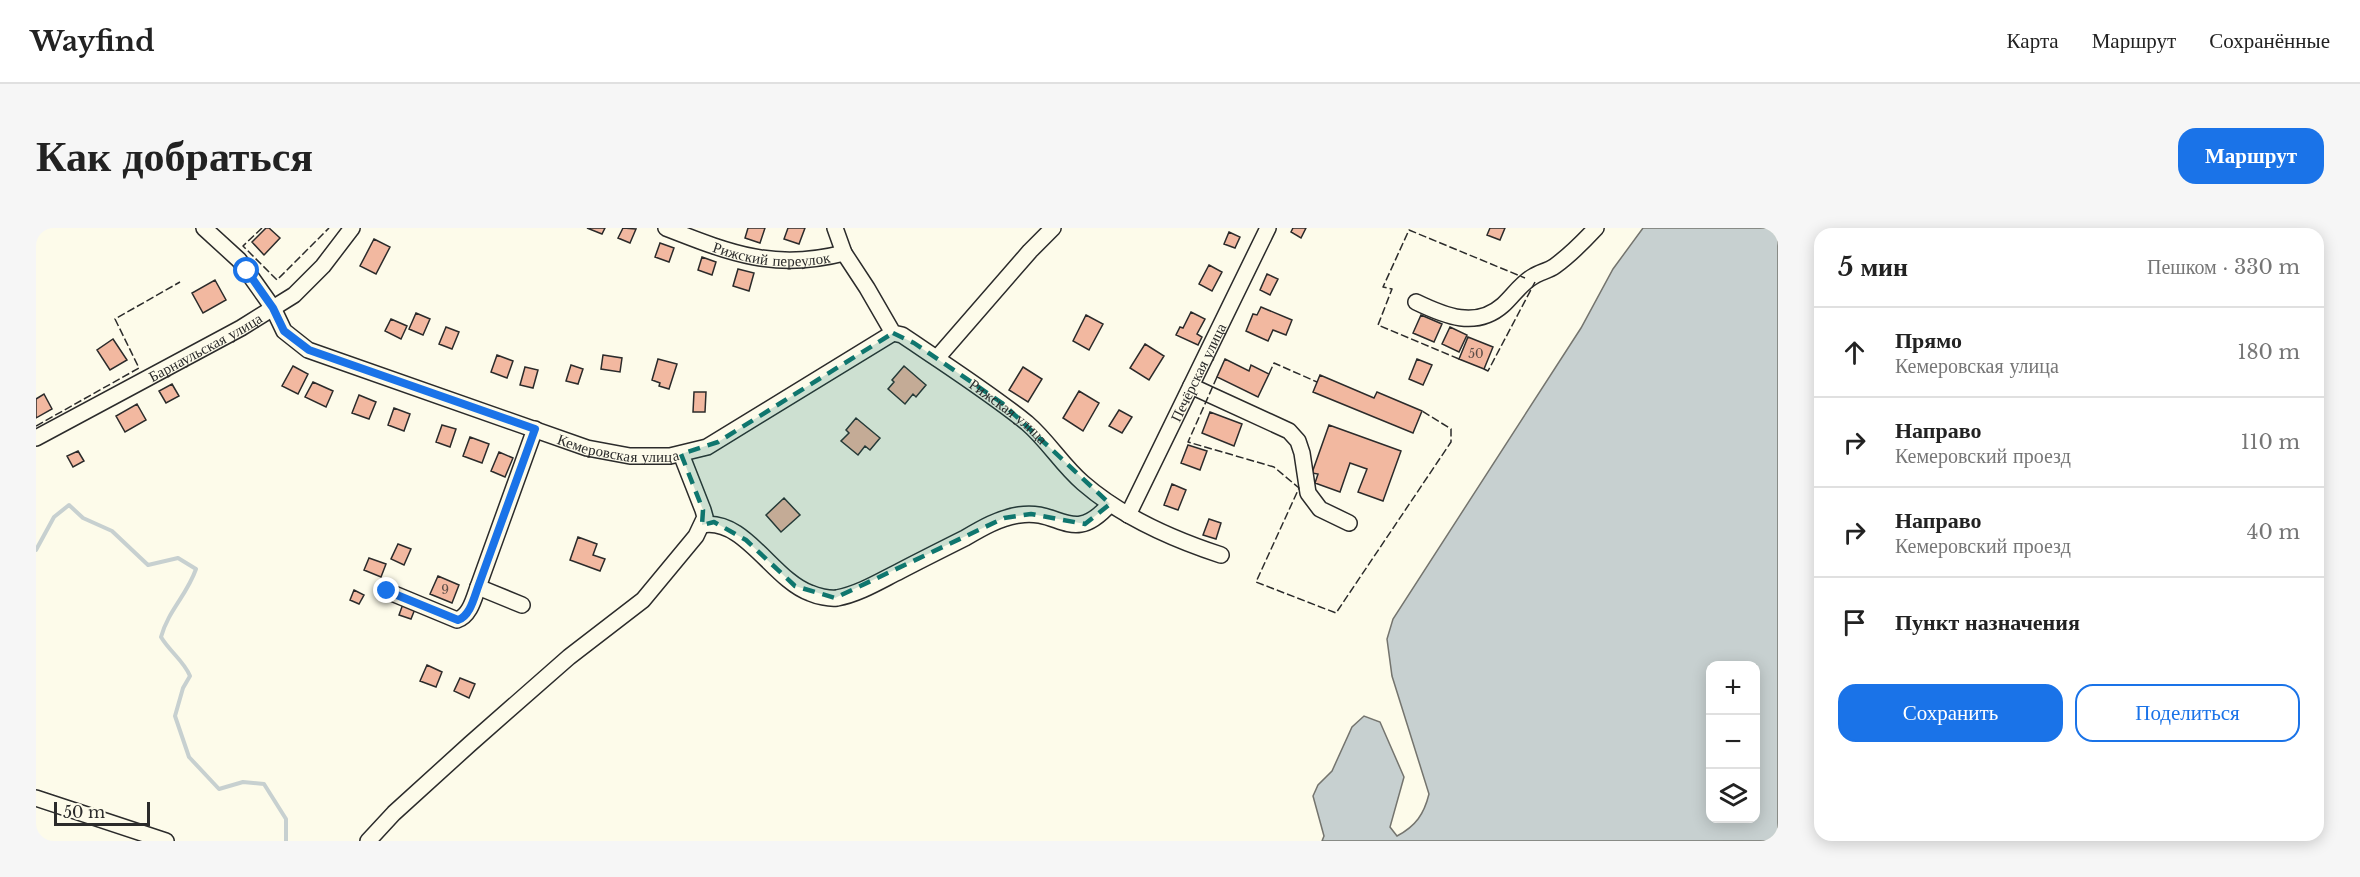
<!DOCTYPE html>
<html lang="ru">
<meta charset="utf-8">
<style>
:root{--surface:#fff;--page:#f6f6f6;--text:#222;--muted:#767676;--line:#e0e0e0;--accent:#1a73e8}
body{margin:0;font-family:"Libre Baskerville",serif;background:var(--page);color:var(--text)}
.controls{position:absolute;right:18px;bottom:18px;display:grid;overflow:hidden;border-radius:12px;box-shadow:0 3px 15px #0003}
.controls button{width:54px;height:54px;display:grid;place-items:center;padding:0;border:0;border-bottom:2px solid var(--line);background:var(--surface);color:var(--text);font:30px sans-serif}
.scale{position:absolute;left:18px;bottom:15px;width:96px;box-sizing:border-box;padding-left:6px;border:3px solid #2b2b2b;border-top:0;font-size:16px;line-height:21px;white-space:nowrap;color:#2b2b2b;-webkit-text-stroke:4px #fdfbea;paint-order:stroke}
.stop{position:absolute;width:18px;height:18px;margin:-14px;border:4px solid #1a73e8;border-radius:50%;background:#fff}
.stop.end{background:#1a73e8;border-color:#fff;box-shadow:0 2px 6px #0008}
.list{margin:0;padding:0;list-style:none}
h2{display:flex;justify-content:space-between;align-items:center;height:78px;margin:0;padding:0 24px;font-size:26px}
h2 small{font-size:20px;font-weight:400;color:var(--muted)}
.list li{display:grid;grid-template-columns:39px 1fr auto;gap:18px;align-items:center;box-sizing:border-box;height:90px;padding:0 24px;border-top:2px solid var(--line)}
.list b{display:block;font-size:22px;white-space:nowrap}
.list p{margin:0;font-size:20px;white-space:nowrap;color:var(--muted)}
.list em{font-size:20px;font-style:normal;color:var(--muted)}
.actions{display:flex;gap:12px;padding:18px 24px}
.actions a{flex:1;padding:14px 0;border:2px solid var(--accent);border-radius:18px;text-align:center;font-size:21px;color:var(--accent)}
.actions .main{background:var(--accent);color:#fff}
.icon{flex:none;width:33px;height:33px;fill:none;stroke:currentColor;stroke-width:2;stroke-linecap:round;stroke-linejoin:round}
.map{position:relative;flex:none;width:1742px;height:613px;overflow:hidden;border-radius:18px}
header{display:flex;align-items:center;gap:36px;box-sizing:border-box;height:84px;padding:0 30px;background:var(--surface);border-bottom:2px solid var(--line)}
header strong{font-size:28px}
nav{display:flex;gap:33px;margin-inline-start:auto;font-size:21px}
.intro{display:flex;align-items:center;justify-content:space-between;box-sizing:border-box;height:144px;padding:0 36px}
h1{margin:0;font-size:42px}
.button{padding:15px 27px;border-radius:18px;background:var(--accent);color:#fff;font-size:21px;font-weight:700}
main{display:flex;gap:36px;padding:0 36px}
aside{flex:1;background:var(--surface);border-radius:18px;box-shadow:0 3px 15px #0003}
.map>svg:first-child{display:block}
.water{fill:#c7d0d0;stroke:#74746e;stroke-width:1.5;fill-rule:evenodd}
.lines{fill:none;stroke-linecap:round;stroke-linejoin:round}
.stream{stroke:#c7d0d0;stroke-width:4}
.building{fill:#f2b8a0;stroke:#2b2b2b;stroke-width:1.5}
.minor-casing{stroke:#2b2b2b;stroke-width:18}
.minor{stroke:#fdfbea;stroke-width:15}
.fence{stroke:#2b2b2b;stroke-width:1.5;stroke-dasharray:8 3;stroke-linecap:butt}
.route{stroke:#1a73e8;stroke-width:8}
.marked{fill:#0f766e;fill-opacity:0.2;stroke:#0f766e;stroke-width:4.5;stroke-dasharray:12 8;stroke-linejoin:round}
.labels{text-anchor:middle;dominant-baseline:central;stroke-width:4.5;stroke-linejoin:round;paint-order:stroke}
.number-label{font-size:12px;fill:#5d4e48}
.street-label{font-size:15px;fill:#2b2b2b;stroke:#fdfbea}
</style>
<header>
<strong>Wayfind</strong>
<nav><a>Карта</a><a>Маршрут</a><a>Сохранённые</a></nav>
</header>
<div class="intro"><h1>Как добраться</h1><a class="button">Маршрут</a></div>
<main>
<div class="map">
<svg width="1742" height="613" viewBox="0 0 1742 613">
<rect width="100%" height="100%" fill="#fdfbea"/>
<path class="water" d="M1607 0H1742V613H1286L1288 608 1277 568 1282 557 1296 543 1316 499 1328 488 1344 494 1368 549 1354 599 1361 608C1380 598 1388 586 1393 566L1356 448 1351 411 1357 391 1545 100 1577 41ZM1674 437H1720V590H1674Z"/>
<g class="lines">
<path class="stream" d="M0 322 18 289 33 277 47 290 76 303 112 337 142 330 160 341C151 367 132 383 125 409 134 424 148 433 154 448L147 460 139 488 153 529 183 561 207 554 228 556 250 591V613"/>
</g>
<path class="building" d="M230 0H233L244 10 228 27 216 14Z
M551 0H569L566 6Z
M587 0 600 1 594 15 582 10Z
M712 0H729L724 15 709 10Z
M752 0H769L763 16 748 11Z
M1257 0H1270L1265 10 1255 4Z
M1454 0H1469L1464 12 1451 7Z
M1193 4 1204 9 1199 20 1188 16Z
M338 11 354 19 340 46 324 38Z
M624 15 638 20 633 34 619 29Z
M666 29 680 34 676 47 662 42Z
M1173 37 1186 44 1176 63 1163 56Z
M702 41 718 45 713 63 697 58Z
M1231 46 1242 51 1234 67 1224 62Z
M179 52 190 72 167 85 156 65Z
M1225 79 1256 92 1250 107 1237 102 1232 113 1210 103 1217 86 1221 87Z
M1155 84 1169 91 1161 106 1166 109 1162 117 1140 107 1144 99 1147 100Z
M380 85 394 91 387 107 373 101Z
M1050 87 1067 96 1053 122 1037 113Z
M1385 87 1406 96 1398 114 1377 105Z
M355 91 371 98 365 111 349 103Z
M410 99 423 104 416 121 403 116Z
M1414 99 1431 107 1423 124 1406 116Z
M1432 109 1457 119 1448 141 1423 131Z
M77 111 91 132 74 142 61 122Z
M1109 116 1128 128 1113 152 1094 140Z
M461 127 477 133 471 150 455 144Z
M567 127 586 130 584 144 565 141Z
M622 131 641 136 633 161 623 158 624 155 616 152Z
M1189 131 1213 143 1215 137 1233 146 1222 169 1181 149Z
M1381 131 1396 137 1387 157 1373 151Z
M535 137 547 141 542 156 530 153Z
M257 138 272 146 262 166 246 158Z
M868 138 890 157 880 169 877 166 869 176 852 161 858 154 856 152Z
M489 139 502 142 497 160 484 157Z
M987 139 1006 151 992 174 973 162Z
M1284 147 1338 170 1341 164 1386 183 1377 205 1277 164Z
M277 154 297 163 290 179 269 169Z
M136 156 143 168 130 175 123 163Z
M1043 163 1063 175 1047 203 1027 190Z
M658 164H670L669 184H657Z
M8 166 16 181 0 190V171Z
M323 167 340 174 333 191 316 185Z
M101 176 110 192 89 204 80 188Z
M358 180 374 186 368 203 352 197Z
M1083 182 1096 189 1086 205 1073 198Z
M1174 184 1206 196 1198 218 1166 205Z
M820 190 844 210 834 222 829 218 822 227 805 213 813 205 810 202Z
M406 197 420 201 414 219 400 214Z
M1293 197 1365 223 1347 273 1322 264 1331 241 1314 235 1304 264 1279 255 1282 246 1276 245Z
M434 209 453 216 446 235 427 228Z
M1152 217 1171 223 1164 242 1145 235Z
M42 223 48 233 37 239 31 228Z
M463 224 477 230 469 249 455 243Z
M1136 256 1150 262 1142 282 1128 277Z
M748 270 764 287 745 304 730 287Z
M1173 291 1185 295 1180 311 1167 307Z
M542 309 561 316 557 327 569 331 564 343 534 332Z
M362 316 375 321 368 337 355 331Z
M333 330 350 336 345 349 328 342Z
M402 348 423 357 416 375 394 366Z
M318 362 328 367 323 376 314 372Z
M367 376 379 381 375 391 363 387Z
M391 437 406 444 400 459 384 453Z
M424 450 439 456 433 470 418 463Z"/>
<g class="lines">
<g class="minor-casing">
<g id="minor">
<path id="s1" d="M168 0 203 32 237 80 248 103 272 122 551 220 594 228H634L671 219 857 105"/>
<path id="s2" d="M630 0C694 25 738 43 808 25"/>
<path id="s3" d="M799 0 808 25 831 60 857 105 866 107 878 115C916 141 955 166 991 195 1012 213 1026 237 1047 255 1086 289 1136 311 1185 327"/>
<path d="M1380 74C1409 88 1440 101 1467 77 1477 68 1486 54 1498 48 1504 44 1512 43 1519 38 1534 27 1547 14 1560 0"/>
<path d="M901 130 994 23 1017 0"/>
<path d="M1155 158 1253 203 1262 213 1266 225 1272 265 1284 281 1313 295"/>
<path id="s4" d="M0 210 205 100 258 67 287 38 316 0"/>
<path id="s5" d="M1092 287 1232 0"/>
<path d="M666 297C708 289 737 352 774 365 781 368 793 371 801 370 823 366 844 353 864 343 885 332 907 321 929 310 946 300 963 290 983 287 1024 280 1036 319 1074 276"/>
<path d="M442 359 486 377"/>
<path d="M351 363 421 392C434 388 438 370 442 359L499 201"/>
<path d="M0 570 130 613"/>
<path d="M332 613 358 585 434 516 533 429 607 372 660 308 669 289 667 282 645 226"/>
</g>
</g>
<use href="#minor" class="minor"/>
<path class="fence" d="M226 0 207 18 241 52 293 0
M1423 131 1342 97 1356 61 1347 59 1373 2 1489 50
M1448 141 1452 143 1499 54
M1233 146 1238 135 1281 154
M1181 149 1152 214 1238 239 1263 260 1220 354 1300 385 1415 214V201L1386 183
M0 198 103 140 79 91 144 54"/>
</g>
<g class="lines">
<path class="route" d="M211 43 237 80 248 103 273 122 499 201 442 359C438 370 434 388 422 392L351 363"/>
</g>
<path class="marked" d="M857 105 878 115 966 175 1074 276 1049 296 995 286 968 290 799 370 759 358 710 312 678 294 666 297 667 282 645 226 682 214Z"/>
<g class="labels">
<g class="number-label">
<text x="1440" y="125">50</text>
<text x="409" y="361">9</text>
</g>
<g class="street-label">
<text stroke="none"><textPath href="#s2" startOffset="110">Рижский переулок</textPath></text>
<text stroke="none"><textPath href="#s4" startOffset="192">Барнаульская улица</textPath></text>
<text stroke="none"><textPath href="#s5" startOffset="159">Печёрская улица</textPath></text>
<text stroke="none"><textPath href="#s3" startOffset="261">Рижская улица</textPath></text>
<text stroke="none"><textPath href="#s1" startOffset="489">Кемеровская улица</textPath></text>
</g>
</g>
</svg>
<div class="controls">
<button>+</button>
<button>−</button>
<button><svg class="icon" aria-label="layers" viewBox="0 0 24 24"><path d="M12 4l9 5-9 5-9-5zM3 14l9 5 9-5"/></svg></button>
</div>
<div class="scale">50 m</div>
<div class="stop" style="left:211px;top:43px"></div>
<div class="stop end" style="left:351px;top:363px"></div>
</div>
<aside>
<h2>5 мин<small>Пешком · 330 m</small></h2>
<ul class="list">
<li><svg class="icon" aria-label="ahead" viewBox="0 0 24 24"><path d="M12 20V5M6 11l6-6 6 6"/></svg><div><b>Прямо</b><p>Кемеровская улица</p></div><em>180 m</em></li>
<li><svg class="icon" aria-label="right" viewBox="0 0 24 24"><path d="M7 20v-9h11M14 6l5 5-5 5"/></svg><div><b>Направо</b><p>Кемеровский проезд</p></div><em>110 m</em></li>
<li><svg class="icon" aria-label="right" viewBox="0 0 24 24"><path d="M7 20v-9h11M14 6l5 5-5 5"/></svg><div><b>Направо</b><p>Кемеровский проезд</p></div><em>40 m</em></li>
<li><svg class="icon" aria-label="arrive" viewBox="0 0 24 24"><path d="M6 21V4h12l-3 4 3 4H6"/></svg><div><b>Пункт назначения</b></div></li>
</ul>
<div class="actions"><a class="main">Сохранить</a><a>Поделиться</a></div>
</aside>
</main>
